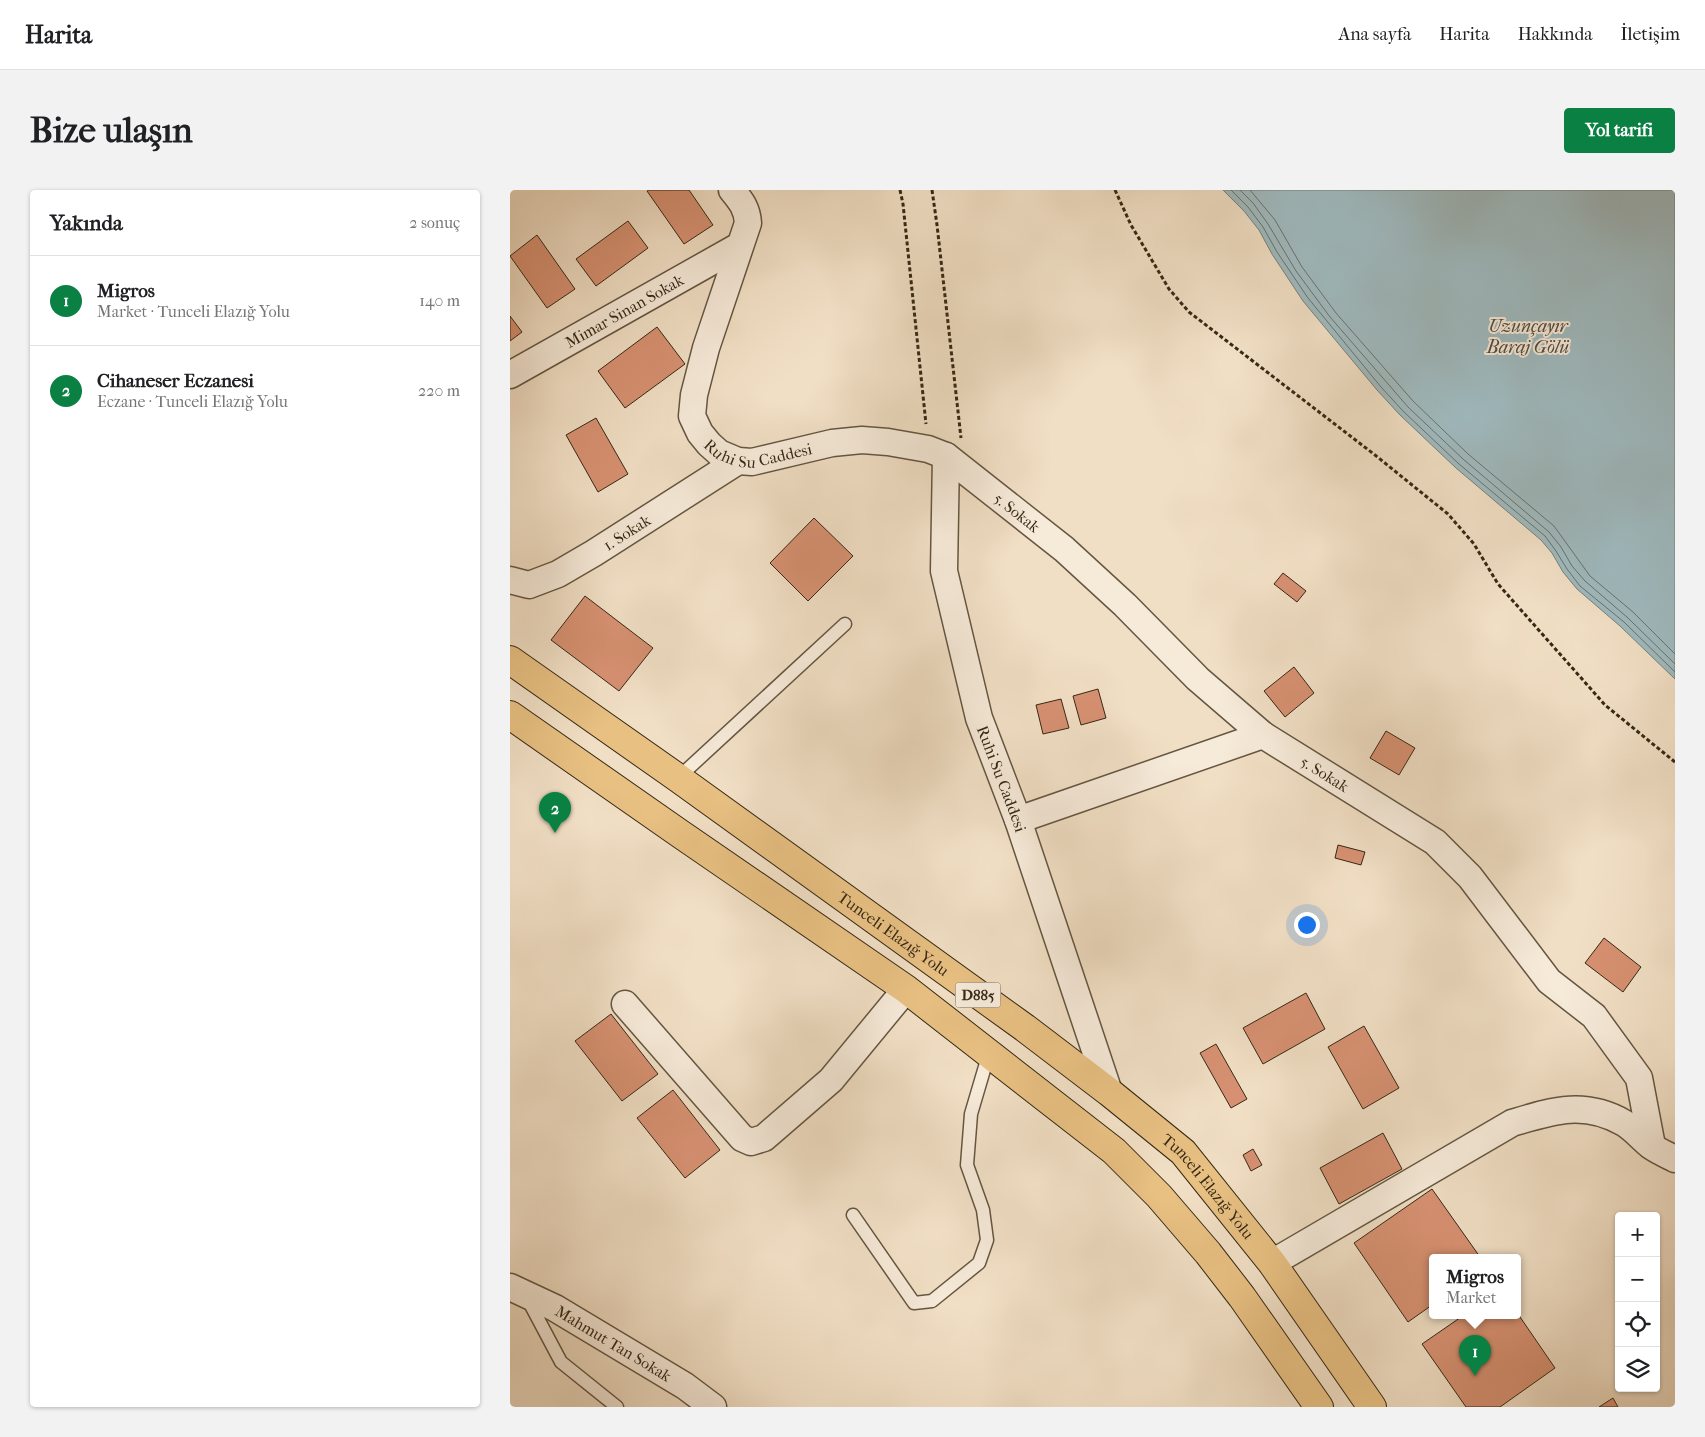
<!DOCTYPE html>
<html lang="tr">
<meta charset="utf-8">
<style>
:root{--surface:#fff;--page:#f2f2f2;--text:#202124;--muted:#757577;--line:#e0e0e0;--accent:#0b8043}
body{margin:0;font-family:"IM FELL French Canon",serif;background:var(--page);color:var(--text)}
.controls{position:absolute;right:15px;bottom:15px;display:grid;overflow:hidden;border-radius:5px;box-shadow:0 1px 4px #0004}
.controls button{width:45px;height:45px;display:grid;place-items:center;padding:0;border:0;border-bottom:1px solid var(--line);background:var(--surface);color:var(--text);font:25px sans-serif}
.you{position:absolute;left:796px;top:734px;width:18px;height:18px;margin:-12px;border:4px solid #fff;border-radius:50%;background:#1a73e8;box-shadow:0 0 0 8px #1a73e833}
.badge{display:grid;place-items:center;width:32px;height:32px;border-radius:50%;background:var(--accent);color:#fff;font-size:16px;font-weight:700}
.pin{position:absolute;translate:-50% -41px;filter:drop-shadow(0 1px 2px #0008)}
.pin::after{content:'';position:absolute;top:26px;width:18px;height:15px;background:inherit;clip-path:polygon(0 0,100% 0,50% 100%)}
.popup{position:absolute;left:919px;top:1064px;width:92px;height:65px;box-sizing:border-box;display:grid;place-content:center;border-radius:5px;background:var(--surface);filter:drop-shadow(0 1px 4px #0005);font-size:16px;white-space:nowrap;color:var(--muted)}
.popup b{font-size:19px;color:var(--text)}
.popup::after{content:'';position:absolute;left:50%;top:100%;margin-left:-10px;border:10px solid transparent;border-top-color:var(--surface)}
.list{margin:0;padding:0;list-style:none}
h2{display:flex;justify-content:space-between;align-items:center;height:65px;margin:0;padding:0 20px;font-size:21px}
h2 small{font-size:16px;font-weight:400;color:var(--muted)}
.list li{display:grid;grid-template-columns:32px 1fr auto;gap:15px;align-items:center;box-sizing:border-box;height:90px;padding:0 20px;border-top:1px solid var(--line)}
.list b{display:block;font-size:19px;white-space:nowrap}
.list p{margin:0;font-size:16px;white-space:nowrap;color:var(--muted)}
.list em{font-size:16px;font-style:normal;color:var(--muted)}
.icon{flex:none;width:28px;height:28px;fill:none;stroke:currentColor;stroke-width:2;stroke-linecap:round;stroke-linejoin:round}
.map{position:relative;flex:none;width:1165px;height:1217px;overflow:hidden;border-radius:5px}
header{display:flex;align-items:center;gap:30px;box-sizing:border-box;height:70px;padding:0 25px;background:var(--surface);border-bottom:1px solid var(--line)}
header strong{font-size:24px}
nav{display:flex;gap:28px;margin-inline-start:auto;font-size:18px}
.intro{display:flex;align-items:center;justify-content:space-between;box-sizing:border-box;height:120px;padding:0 30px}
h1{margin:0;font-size:35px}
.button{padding:12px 22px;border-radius:5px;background:var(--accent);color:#fff;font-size:18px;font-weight:700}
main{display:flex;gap:30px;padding:0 30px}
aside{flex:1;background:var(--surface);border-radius:5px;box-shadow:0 1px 4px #0004}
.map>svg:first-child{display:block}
.water{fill:#9fbabf;stroke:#75807b}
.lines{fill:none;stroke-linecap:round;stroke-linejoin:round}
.shore{stroke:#6a716a;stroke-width:1}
.building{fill:#d79172;stroke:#352815}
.service-casing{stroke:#645641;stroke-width:15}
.minor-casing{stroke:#645641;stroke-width:29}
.primary-casing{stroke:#352815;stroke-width:30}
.path{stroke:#352815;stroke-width:3;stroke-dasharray:4 2.5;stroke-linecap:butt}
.service{stroke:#f6ead9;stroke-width:12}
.minor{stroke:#f6ead9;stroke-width:26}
.primary{stroke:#e8c082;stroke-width:28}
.labels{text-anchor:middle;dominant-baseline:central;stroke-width:4;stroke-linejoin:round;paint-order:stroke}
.shield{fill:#f6ead9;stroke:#6f6250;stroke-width:1}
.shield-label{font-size:15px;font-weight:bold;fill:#352815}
.street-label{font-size:16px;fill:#352815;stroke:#f6ead9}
.water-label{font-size:18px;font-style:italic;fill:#504c40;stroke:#f6ead9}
</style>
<header>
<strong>Harita</strong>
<nav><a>Ana sayfa</a><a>Harita</a><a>Hakkında</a><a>İletişim</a></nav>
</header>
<div class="intro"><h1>Bize ulaşın</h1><a class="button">Yol tarifi</a></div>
<main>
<aside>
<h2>Yakında<small>2 sonuç</small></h2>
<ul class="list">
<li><span class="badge">1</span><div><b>Migros</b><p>Market · Tunceli Elazığ Yolu</p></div><em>140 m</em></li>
<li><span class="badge">2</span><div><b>Cihaneser Eczanesi</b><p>Eczane · Tunceli Elazığ Yolu</p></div><em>220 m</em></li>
</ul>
</aside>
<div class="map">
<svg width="1165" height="1217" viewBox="0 0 1165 1217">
<rect width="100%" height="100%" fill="#f1dfc5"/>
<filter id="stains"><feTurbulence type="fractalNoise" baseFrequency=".004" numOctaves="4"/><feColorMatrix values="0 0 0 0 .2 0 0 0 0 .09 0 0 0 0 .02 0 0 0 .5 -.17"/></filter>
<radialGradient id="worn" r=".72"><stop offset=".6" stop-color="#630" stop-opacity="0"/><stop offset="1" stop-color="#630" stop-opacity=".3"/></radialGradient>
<path class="water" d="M713 0H1165V489L1110 436 1067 399 1053 382 1042 363 1031 350 946 278 890 225 867 200 793 111 762 64 749 40 734 21Z"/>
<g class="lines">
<path class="shore" d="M721 0 738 17 753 37 767 62 798 108 871 197 893 221 949 274 1035 346 1046 361 1057 379 1070 396 1114 432 1165 482
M730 0 743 13 758 34 786 81 820 127 898 217 953 269 1039 342 1051 357 1062 376 1075 391 1118 428 1165 474
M740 0 765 30 792 77 826 123 903 211 958 264 1044 336 1080 386 1123 422 1165 464"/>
</g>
<path class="building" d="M139 0H179L203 35 174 54 137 1Z
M118 31 138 58 86 96 66 69Z
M27 45 65 99 37 118 0 66Z
M0 126 12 142 0 151Z
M147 137 175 174 115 218 88 181Z
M86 228 118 284 88 302 56 245Z
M304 328 343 366 298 411 260 373Z
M773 383 796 401 787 412 764 394Z
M75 406 143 458 109 501 41 450Z
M784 477 804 503 775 527 754 501Z
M588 499 596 528 571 535 563 506Z
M551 509 559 538 533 544 526 515Z
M876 541 905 558 889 585 860 568Z
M828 655 855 662 851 675 825 668Z
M1094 748 1131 777 1113 802 1075 773Z
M796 803 815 839 753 874 733 838Z
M101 824 148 884 112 911 65 851Z
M854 836 889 898 853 919 818 857Z
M706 854 737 909 721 918 690 863Z
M163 900 210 960 175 988 127 928Z
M873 943 892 979 829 1014 810 978Z
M743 959 752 975 741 981 733 965Z
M922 999 970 1067H922V1115L898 1132 844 1053Z
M1008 1124 1045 1178 990 1217H956L912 1154 954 1125Z
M1103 1208 1108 1217H1089Z"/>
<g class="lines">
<g class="service-casing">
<path id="service" d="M168 588 335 434
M343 1025 404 1113 422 1111 469 1073 477 1050 473 1020 457 975 461 924 479 863
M17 1108 51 1172 107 1217"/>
</g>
<g class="minor-casing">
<g id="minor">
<path id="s1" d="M222 0C231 11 237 18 238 33L196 158 184 205 182 226 190 243 199 254 209 263 228 271 242 272 322 253 352 250 378 252 418 259 436 266 554 359 615 415 688 489 753 545 925 652 960 687 1039 791 1084 826 1129 888 1142 956"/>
<path id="s2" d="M0 185 229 56"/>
<path id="s3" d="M436 266 434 381 469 528 508 630 599 902"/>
<path id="s4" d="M0 390 19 395 48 384 84 363 228 271"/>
<path d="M508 630 753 545"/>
<path d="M115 814 232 948 241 952 254 948 321 890 396 799"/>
<path d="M762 1073 1002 933C1042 921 1074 910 1114 933 1124 939 1132 949 1141 956 1148 961 1157 965 1165 969"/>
<path id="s5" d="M0 1097 45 1118 175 1196 203 1217"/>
</g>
</g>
<g class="primary-casing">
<g id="primary">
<path id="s6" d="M0 470 168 588 515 838 599 902 673 962 762 1073 862 1217"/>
<path d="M0 525 169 643 396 799 604 961 649 1006 698 1063 732 1107 809 1217"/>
</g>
</g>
<path class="path" d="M390 0 393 14 416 234
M422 0 427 35 451 248
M605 0 621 35 659 99 679 122 865 265 938 324 964 354 988 394 1095 515 1165 572"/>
<use href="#service" class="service"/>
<use href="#minor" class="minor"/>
<use href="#primary" class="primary"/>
</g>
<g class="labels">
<rect class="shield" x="445.5" y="792.5" width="45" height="25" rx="4"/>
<g class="shield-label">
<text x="468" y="805">D885</text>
</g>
<g class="street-label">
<text stroke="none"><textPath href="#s2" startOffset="131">Mimar Sinan Sokak</textPath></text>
<text stroke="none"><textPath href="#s1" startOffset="325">Ruhi Su Caddesi</textPath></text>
<text stroke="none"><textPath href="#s1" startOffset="609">5. Sokak</textPath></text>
<text stroke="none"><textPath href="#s4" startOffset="131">1. Sokak</textPath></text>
<text stroke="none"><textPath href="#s1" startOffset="1014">5. Sokak</textPath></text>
<text stroke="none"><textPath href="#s3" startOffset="331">Ruhi Su Caddesi</textPath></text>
<text stroke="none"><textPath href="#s6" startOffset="471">Tunceli Elazığ Yolu</textPath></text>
<text stroke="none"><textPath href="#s6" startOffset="876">Tunceli Elazığ Yolu</textPath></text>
<text stroke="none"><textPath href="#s5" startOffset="118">Mahmut Tan Sokak</textPath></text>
</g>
<g class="water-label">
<text x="1018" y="136">Uzunçayır<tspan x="1018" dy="21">Baraj Gölü</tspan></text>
</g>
</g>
<rect width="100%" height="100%" filter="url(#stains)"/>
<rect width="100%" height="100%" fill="url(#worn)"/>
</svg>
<div class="controls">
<button>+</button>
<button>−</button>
<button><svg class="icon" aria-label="locate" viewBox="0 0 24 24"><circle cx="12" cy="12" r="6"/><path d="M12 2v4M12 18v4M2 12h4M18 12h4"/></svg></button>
<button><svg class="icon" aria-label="layers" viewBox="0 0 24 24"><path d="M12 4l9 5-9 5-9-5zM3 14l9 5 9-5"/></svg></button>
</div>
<div class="you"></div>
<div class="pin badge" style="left:965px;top:1186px">1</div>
<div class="popup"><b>Migros</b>Market</div>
<div class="pin badge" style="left:45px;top:643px">2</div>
</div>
</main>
